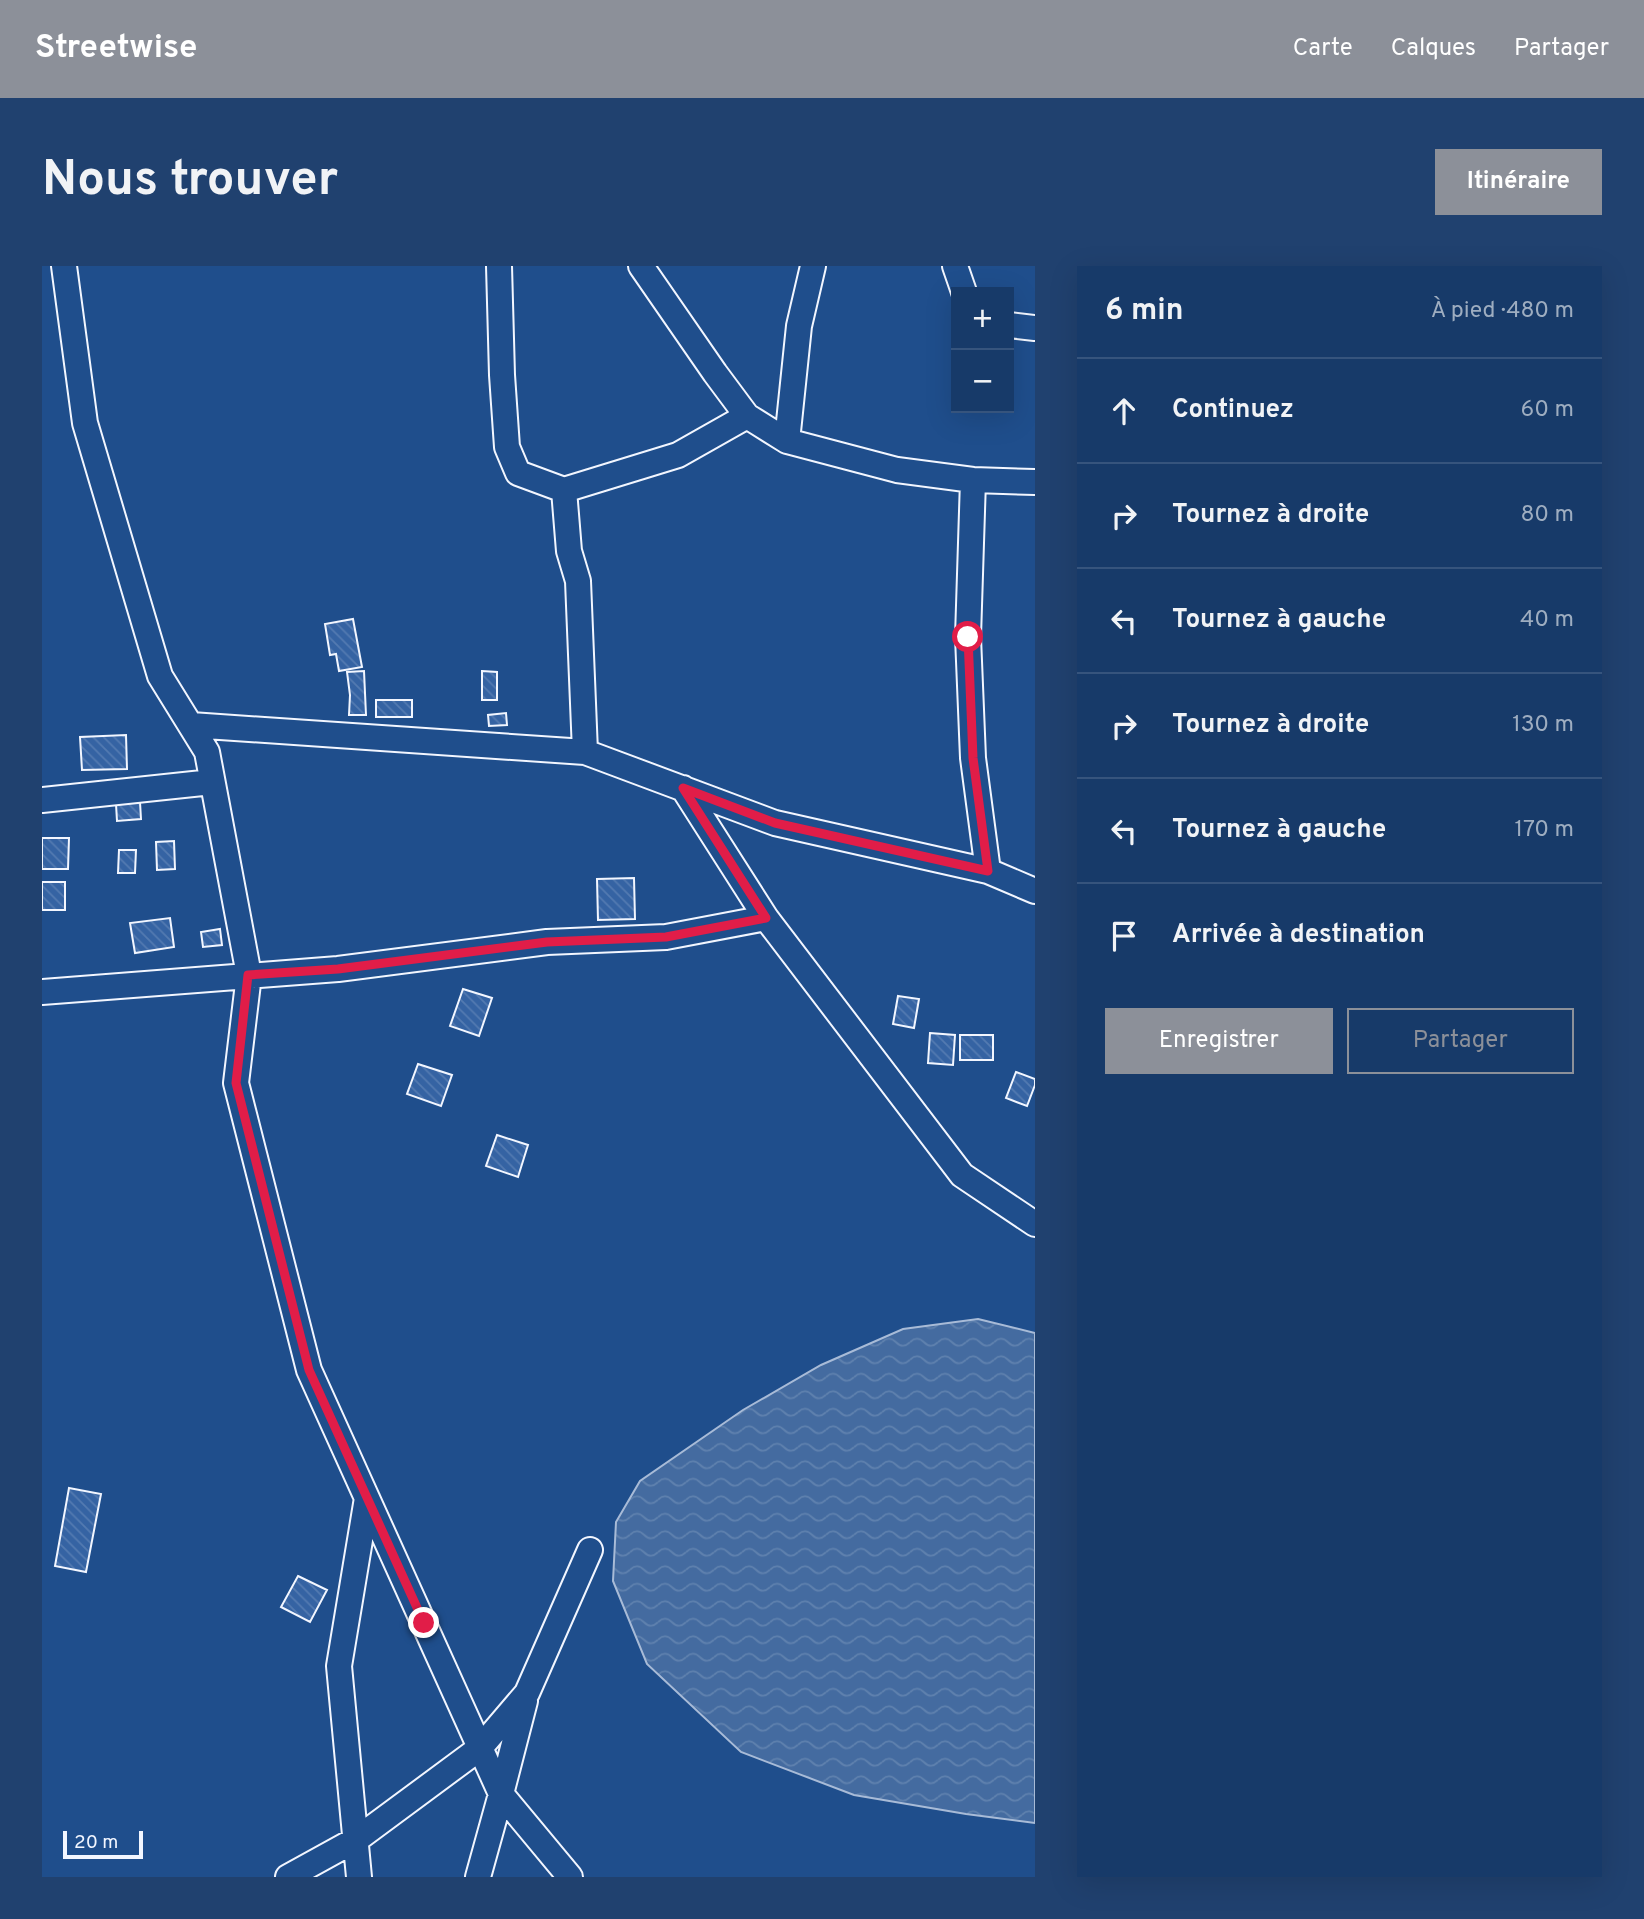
<!DOCTYPE html>
<html lang="fr">
<meta charset="utf-8">
<style>
:root{--surface:#173a69;--page:#20416f;--text:#f1f3f6;--muted:#9eadc0;--line:#36547d;--accent:#8c9099}
body{margin:0;font-family:Overpass,sans-serif;background:var(--page);color:var(--text)}
.controls{position:absolute;right:21px;top:21px;display:grid;overflow:hidden;border-radius:0px;box-shadow:0 7px 28px #0002}
.controls button{width:63px;height:63px;display:grid;place-items:center;padding:0;border:0;border-bottom:2px solid var(--line);background:var(--surface);color:var(--text);font:35px sans-serif}
.scale{position:absolute;left:21px;bottom:18px;width:80px;box-sizing:border-box;padding-left:7px;border:4px solid #f2f6ff;border-top:0;font-size:19px;line-height:24px;white-space:nowrap;color:#f2f6ff;-webkit-text-stroke:5px #1f4e8c;paint-order:stroke}
.stop{position:absolute;width:21px;height:21px;margin:-16px;border:5px solid #e11d48;border-radius:50%;background:#fff}
.stop.end{background:#e11d48;border-color:#fff;box-shadow:0 2px 7px #0008}
.list{margin:0;padding:0;list-style:none}
h2{display:flex;justify-content:space-between;align-items:center;height:91px;margin:0;padding:0 28px;font-size:30px}
h2 small{font-size:23px;font-weight:400;color:var(--muted)}
.list li{display:grid;grid-template-columns:46px 1fr auto;gap:21px;align-items:center;box-sizing:border-box;height:105px;padding:0 28px;border-top:2px solid var(--line)}
.list b{display:block;font-size:26px;white-space:nowrap}
.list em{font-size:23px;font-style:normal;color:var(--muted)}
.actions{display:flex;gap:14px;padding:21px 28px}
.actions a{flex:1;padding:16px 0;border:2px solid var(--accent);border-radius:0px;text-align:center;font-size:24px;color:var(--accent)}
.actions .main{background:var(--accent);color:#fff}
.icon{flex:none;width:38px;height:38px;fill:none;stroke:currentColor;stroke-width:2;stroke-linecap:round;stroke-linejoin:round}
.map{position:relative;flex:none;width:993px;height:1611px;overflow:hidden;border-radius:0px}
header{display:flex;align-items:center;gap:42px;box-sizing:border-box;height:98px;padding:0 35px;background:var(--accent);color:#fff}
header strong{font-size:33px}
nav{display:flex;gap:38px;margin-inline-start:auto;font-size:24px}
.intro{display:flex;align-items:center;justify-content:space-between;box-sizing:border-box;height:168px;padding:0 42px}
h1{margin:0;font-size:49px}
.button{padding:18px 32px;border-radius:0px;background:var(--accent);color:#fff;font-size:24px;font-weight:700}
main{display:flex;gap:42px;padding:0 42px}
aside{flex:1;background:var(--surface);border-radius:0px;box-shadow:0 7px 28px #0002}
.map>svg:first-child{display:block}
.water{fill:url(#water-waves);stroke:#a8bbd7;stroke-width:2}
.building{fill:url(#building-back-hatch);stroke:#f2f6ff;stroke-width:2}
.lines{fill:none;stroke-linecap:round;stroke-linejoin:round}
.minor-casing{stroke:#f2f6ff;stroke-width:28}
.minor{stroke:#1f4e8c;stroke-width:24}
.route{stroke:#e11d48;stroke-width:9}
</style>
<header>
<strong>Streetwise</strong>
<nav><a>Carte</a><a>Calques</a><a>Partager</a></nav>
</header>
<div class="intro"><h1>Nous trouver</h1><a class="button">Itinéraire</a></div>
<main>
<div class="map">
<svg width="993" height="1611" viewBox="0 0 993 1611">
<defs>
<pattern id="water-waves" width="16" height="10" patternUnits="userSpaceOnUse" patternTransform="scale(1.75)"><rect width="16" height="10" fill="#446ba0"/><path d="M0 5q4-4 8 0t8 0" fill="none" stroke="#5f81ae"/></pattern>
<pattern id="building-back-hatch" width="6" height="6" patternUnits="userSpaceOnUse" patternTransform="scale(1.75)"><rect width="6" height="6" fill="#3563a3"/><path d="M-1 5l2 2M0 0l6 6M5-1l2 2" fill="none" stroke="#537ab1"/></pattern>
</defs>
<rect width="100%" height="100%" fill="#1f4e8c"/>
<path class="water" d="M936 1053 993 1067V1557L924 1548 812 1529 699 1486 605 1398 571 1315 574 1256 598 1215 701 1144 779 1099 861 1063Z"/>
<path class="building" d="M311 353 320 401 297 405 294 388 288 389 283 358Z
M322 405 324 449H307L308 429 305 406Z
M440 405 455 406V434H440Z
M334 434H370V451H334Z
M464 447 465 459 447 460 446 449Z
M84 469 85 503 40 504 38 471Z
M98 536 99 553 75 555 74 538Z
M0 572H27L26 603H0Z
M132 575 133 603 115 604 114 576Z
M77 584H94L93 607H76Z
M592 612 593 653 556 654 555 613Z
M0 616H23V644H0Z
M128 652 132 681 93 687 88 657Z
M178 663 180 679 161 681 159 666Z
M421 723 450 732 437 770 408 760Z
M856 730 877 733 872 762 851 758Z
M888 767 913 769 911 799 886 797Z
M918 769H951V794H918Z
M376 798 410 809 399 840 365 828Z
M974 806 993 813V819L985 840 964 832Z
M455 869 486 879 476 911 444 900Z
M27 1222 59 1228 44 1306 13 1300Z
M256 1310 285 1324 268 1356 239 1341Z"/>
<g class="lines">
<g class="minor-casing">
<path id="minor" d="M22 0 43 157 118 410 165 486 207 709 194 817 267 1104 459 1528 528 1611
M457 0 460 109 465 181 476 207 522 224 636 189 705 150 745 175 855 204 931 214 993 216
M599 0 673 107 705 150
M913 0 922 26
M967 59 993 62
M745 175 757 60 771 0
M931 214 926 371 931 492 946 605
M522 224 527 285 536 315 543 486
M149 459 543 486 733 557 946 605 993 625
M641 522 724 652 920 909 993 958
M0 534 170 516
M0 726 296 703 505 676 624 671 724 652
M246 1611 315 1573 438 1482 485 1427 548 1284
M317 1611 297 1400 325 1232
M436 1611 459 1528 483 1435"/>
</g>
<use href="#minor" class="minor"/>
</g>
<g class="lines">
<path class="route" d="M382 1357 267 1104 194 817 206 709 296 703 505 676 624 671 724 652 641 522 733 557 946 605 931 492 926 371"/>
</g>
</svg>
<div class="controls">
<button>+</button>
<button>−</button>
</div>
<div class="scale">20 m</div>
<div class="stop" style="left:926px;top:371px"></div>
<div class="stop end" style="left:382px;top:1357px"></div>
</div>
<aside>
<h2>6 min<small>À pied · 480 m</small></h2>
<ul class="list">
<li><svg class="icon" aria-label="ahead" viewBox="0 0 24 24"><path d="M12 20V5M6 11l6-6 6 6"/></svg><div><b>Continuez</b></div><em>60 m</em></li>
<li><svg class="icon" aria-label="right" viewBox="0 0 24 24"><path d="M7 20v-9h11M14 6l5 5-5 5"/></svg><div><b>Tournez à droite</b></div><em>80 m</em></li>
<li><svg class="icon" aria-label="left" viewBox="0 0 24 24"><path d="M17 20v-9H6M10 6l-5 5 5 5"/></svg><div><b>Tournez à gauche</b></div><em>40 m</em></li>
<li><svg class="icon" aria-label="right" viewBox="0 0 24 24"><path d="M7 20v-9h11M14 6l5 5-5 5"/></svg><div><b>Tournez à droite</b></div><em>130 m</em></li>
<li><svg class="icon" aria-label="left" viewBox="0 0 24 24"><path d="M17 20v-9H6M10 6l-5 5 5 5"/></svg><div><b>Tournez à gauche</b></div><em>170 m</em></li>
<li><svg class="icon" aria-label="arrive" viewBox="0 0 24 24"><path d="M6 21V4h12l-3 4 3 4H6"/></svg><div><b>Arrivée à destination</b></div></li>
</ul>
<div class="actions"><a class="main">Enregistrer</a><a>Partager</a></div>
</aside>
</main>
